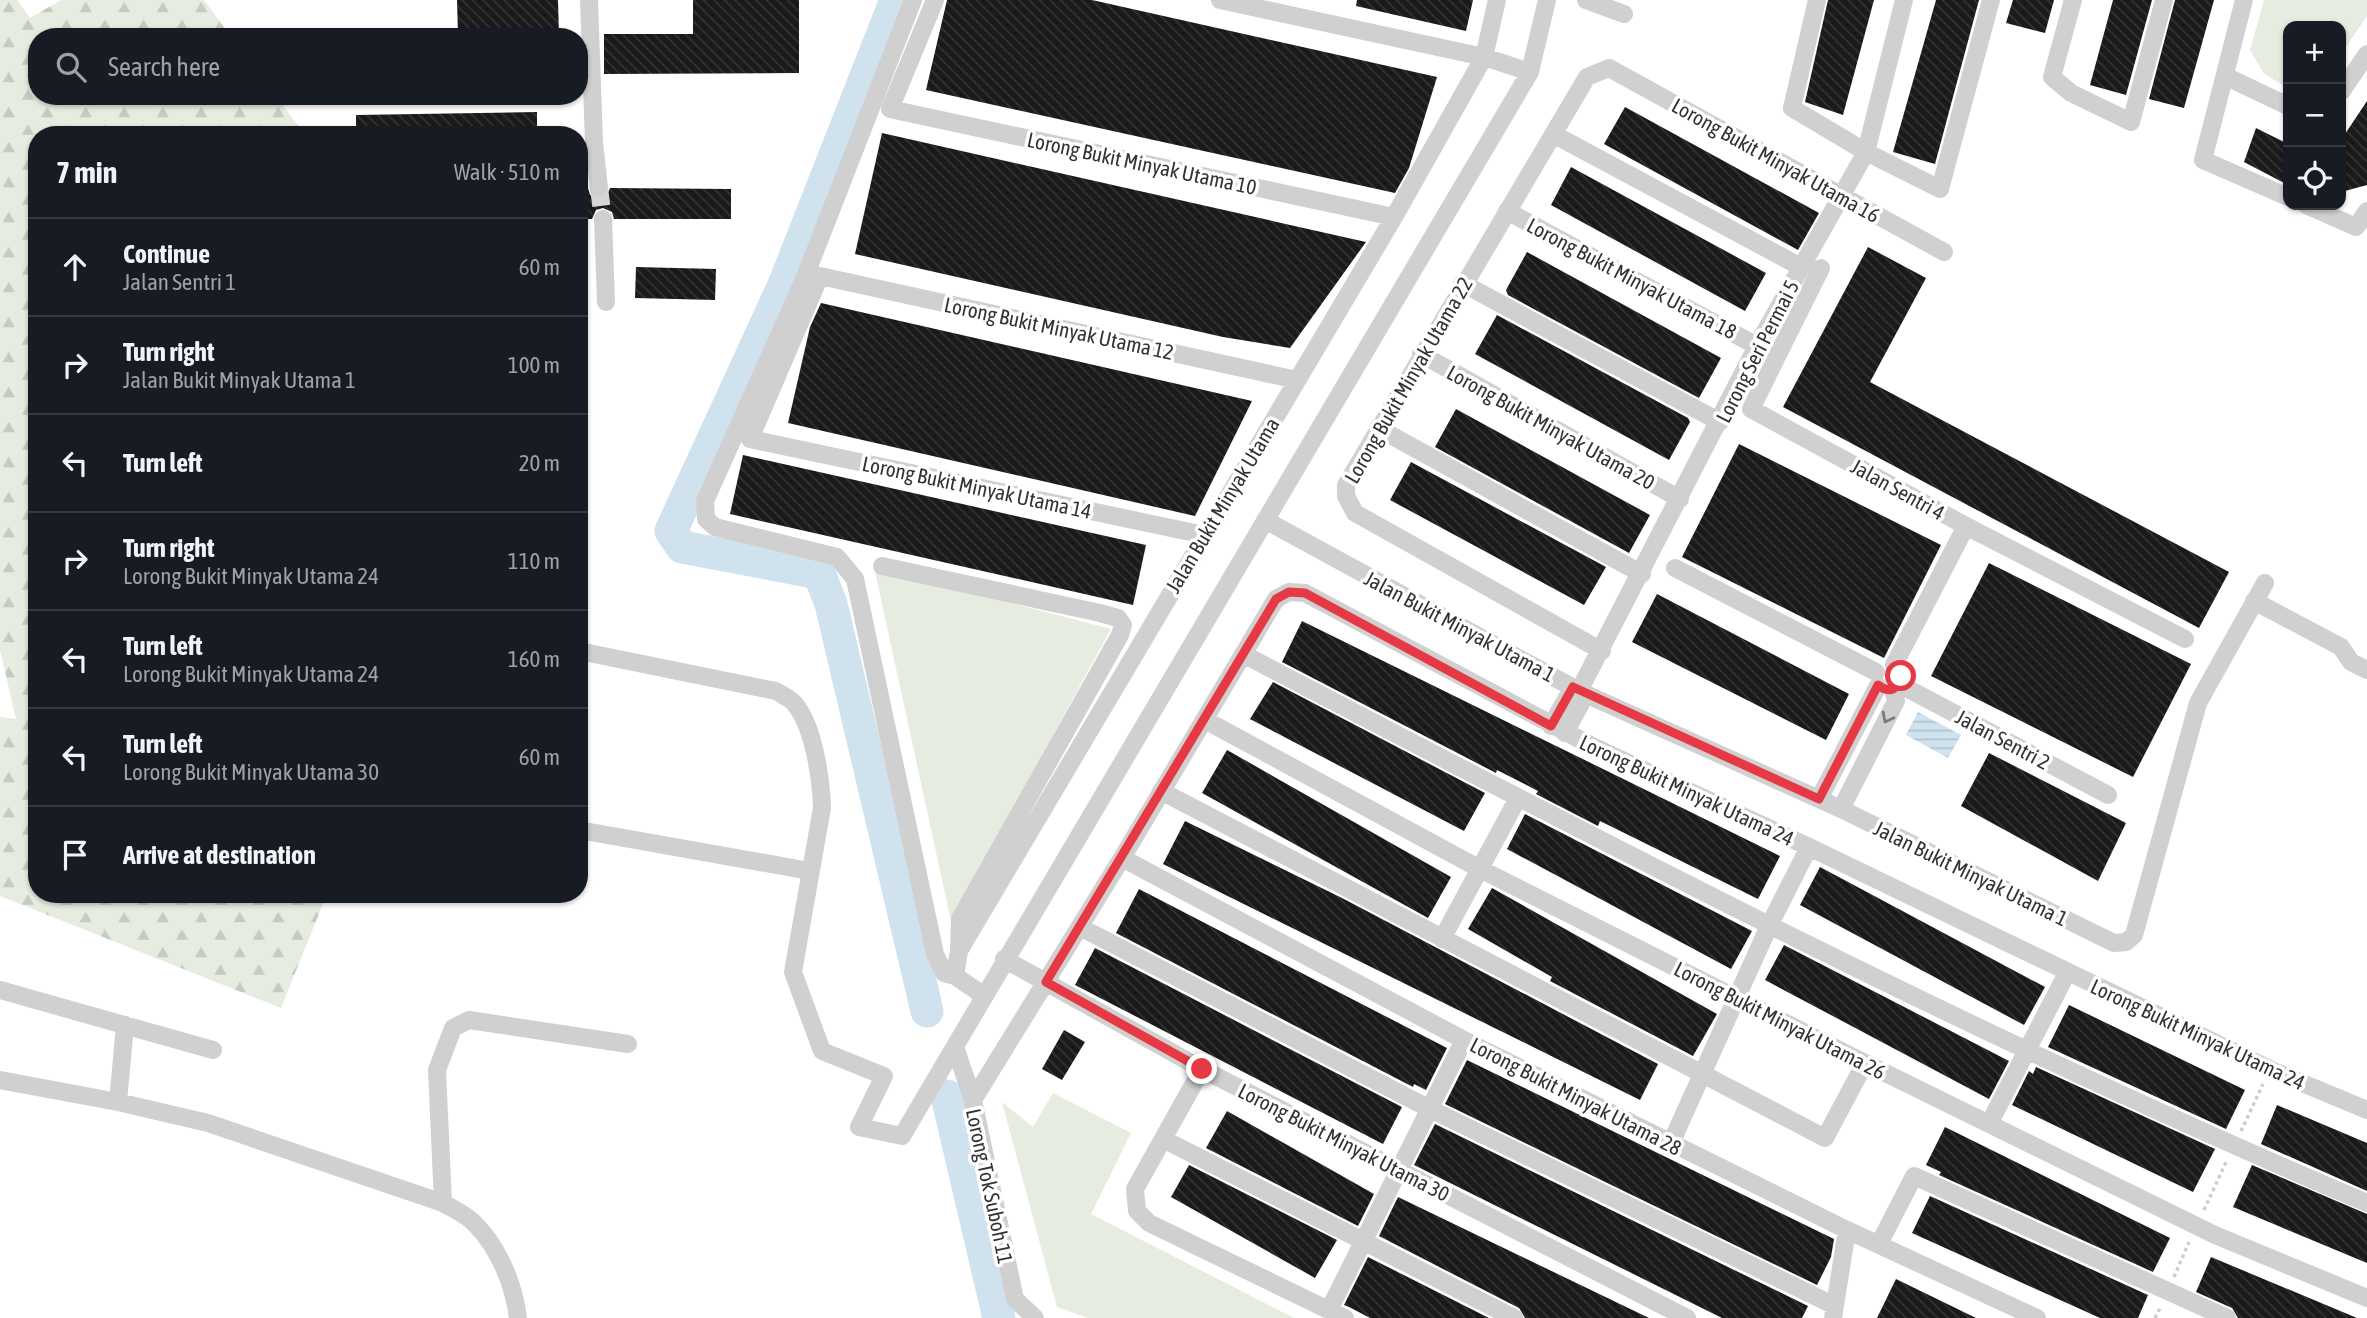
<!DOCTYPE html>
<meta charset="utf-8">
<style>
:root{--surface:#171b24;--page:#242831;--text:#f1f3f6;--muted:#9ea1a6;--line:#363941}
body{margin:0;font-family:"Asap Condensed",sans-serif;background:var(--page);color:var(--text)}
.controls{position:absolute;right:21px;top:21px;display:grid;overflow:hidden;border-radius:14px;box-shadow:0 2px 5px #0004}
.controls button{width:63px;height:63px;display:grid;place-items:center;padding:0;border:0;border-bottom:2px solid var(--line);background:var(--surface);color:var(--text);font:35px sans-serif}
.stop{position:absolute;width:21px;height:21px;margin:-16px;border:5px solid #e63946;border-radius:50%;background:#fff}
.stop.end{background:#e63946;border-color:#fff;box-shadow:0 2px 7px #0008}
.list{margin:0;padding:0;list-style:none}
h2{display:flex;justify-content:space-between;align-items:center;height:91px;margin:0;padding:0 28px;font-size:30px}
h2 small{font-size:23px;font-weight:400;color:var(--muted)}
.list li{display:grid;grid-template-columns:46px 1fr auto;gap:21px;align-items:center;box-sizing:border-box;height:98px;padding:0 28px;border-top:2px solid var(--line)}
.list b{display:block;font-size:26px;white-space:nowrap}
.list p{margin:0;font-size:23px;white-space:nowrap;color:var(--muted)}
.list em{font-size:23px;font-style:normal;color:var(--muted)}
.icon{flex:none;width:38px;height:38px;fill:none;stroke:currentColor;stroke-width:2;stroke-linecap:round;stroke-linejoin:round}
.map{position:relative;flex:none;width:2367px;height:1318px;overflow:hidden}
.search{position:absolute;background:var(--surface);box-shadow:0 2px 5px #0004;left:28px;top:28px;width:560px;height:77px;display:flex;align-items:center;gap:18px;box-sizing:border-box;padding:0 24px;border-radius:28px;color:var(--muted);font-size:26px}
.panel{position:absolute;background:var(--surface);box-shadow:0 2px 5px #0004;left:28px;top:126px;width:560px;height:777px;border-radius:28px}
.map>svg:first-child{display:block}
.green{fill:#e6ecdf}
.forest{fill:url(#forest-firs)}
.water{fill:url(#water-rules)}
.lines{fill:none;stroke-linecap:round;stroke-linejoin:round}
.river{stroke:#cfe2ee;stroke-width:33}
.building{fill:url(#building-back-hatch)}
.minor-tunnel{stroke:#d6d6d6;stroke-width:18;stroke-dasharray:18 9;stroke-linecap:butt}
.path{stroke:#cdcdcd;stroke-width:3.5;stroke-dasharray:3.5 3.5;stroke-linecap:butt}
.minor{stroke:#d0d0d0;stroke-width:18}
.oneway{stroke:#7a7a7a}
.route{stroke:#e63946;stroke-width:9}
.labels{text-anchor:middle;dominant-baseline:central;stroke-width:7;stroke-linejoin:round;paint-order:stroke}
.street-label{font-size:21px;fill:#333;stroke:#fff}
</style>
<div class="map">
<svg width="2367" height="1318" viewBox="0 0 2367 1318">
<defs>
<pattern id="forest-firs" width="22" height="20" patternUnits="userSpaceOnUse" patternTransform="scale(1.75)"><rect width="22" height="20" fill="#e6ecdf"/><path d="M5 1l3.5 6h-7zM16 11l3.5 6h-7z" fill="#c6cbc0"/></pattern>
<pattern id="water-rules" width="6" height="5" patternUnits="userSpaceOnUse" patternTransform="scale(1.75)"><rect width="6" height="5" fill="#cfe2ee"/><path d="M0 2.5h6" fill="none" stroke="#b2c2cd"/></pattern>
<pattern id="building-back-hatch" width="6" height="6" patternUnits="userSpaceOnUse" patternTransform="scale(1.75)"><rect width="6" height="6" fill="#1a1a1a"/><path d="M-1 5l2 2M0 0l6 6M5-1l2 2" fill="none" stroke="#333"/></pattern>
</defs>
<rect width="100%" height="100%" fill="#fff"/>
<path class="green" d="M2264 0H2367V16L2341 54V26H2288V88L2264 74 2250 50Z
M874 567 1111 629 951 921Z
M1053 1093 1131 1133 1091 1214 1294 1318H1088L1057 1307 1002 1102 1033 1127Z"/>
<path class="forest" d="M0 0H17L30 18 61 0H204L231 37H37V96H276L305 135H37V894H327L281 1008 0 896V717L16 719 0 650Z"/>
<path class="water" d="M1918 712 1961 735 1948 758 1906 735Z"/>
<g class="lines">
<path class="river" d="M896 0 784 285 671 531 682 547 819 573 831 604 927 1011
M947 1096 999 1318"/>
</g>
<path class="building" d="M457 0H558L559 37H458Z
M693 0H799V73L604 74V34H693Z
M947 0H1092L1437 77 1409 168 1395 193 926 90Z
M1357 0H1473L1466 31 1356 6Z
M1828 0H1874L1843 115 1805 102Z
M1936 0H1979L1935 164 1893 152Z
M2013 0H2054L2045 33 2006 23Z
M2113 0H2152L2126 95 2090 85Z
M2175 0H2214L2184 108 2149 99Z
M2367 101V185L2341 192V140Z
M1625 107 1819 213 1798 250 1604 144Z
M537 112V135H356V115Z
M2256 128 2288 144V185L2244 162Z
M882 133 1366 242 1290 348 1223 337 855 254Z
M1571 167 1766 273 1745 311 1551 205Z
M579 188H588L590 195 600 199 606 197 610 188 731 189V219H614L612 212 603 208 596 210 592 219H579Z
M1868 247 1926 278 1870 382 2229 572 2199 628 1783 407Z
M1527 252 1721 358 1699 398 1508 295 1506 290Z
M636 267 716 269 715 300 635 298Z
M821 303 1252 401 1195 516 788 423 810 327Z
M1497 315 1688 418 1690 422 1669 460 1475 354Z
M1456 409 1650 515 1629 553 1435 447Z
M1739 444 1941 545 1884 658 1682 557Z
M743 455 1146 545 1133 605 730 514Z
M1411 462 1606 567 1584 605 1390 500Z
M1989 563 2191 664 2133 777 1931 676Z
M1657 594 1849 694 1826 740 1632 642Z
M1302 621 1780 856 1758 899 1600 821 1598 826 1536 794 1538 791 1497 770 1496 773 1282 662Z
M1273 682 1485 793 1464 831 1250 719Z
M1227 750 1451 877 1428 918 1202 793Z
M1989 753 2126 823 2098 881 1961 806Z
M1525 814 1752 931 1731 969 1507 849Z
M1185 821 1342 898 1658 1064 1640 1100 1163 864Z
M1820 867 2045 987 2024 1025 1800 905Z
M1492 888 1717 1014 1693 1056 1550 981 1552 977 1468 929Z
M1139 889 1447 1048 1426 1090 1414 1084 1413 1087 1116 933Z
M1784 945 2009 1061 1989 1099 1765 980Z
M1095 948 1402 1107 1383 1144 1075 985Z
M2069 1005 2245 1090 2226 1129 2048 1047Z
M1064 1030 1085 1042 1062 1080 1042 1069Z
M1467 1060 1834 1239 1831 1257 1817 1285 1445 1104Z
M2036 1067 2215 1149 2193 1192 2012 1105 2029 1071 2033 1074Z
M2277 1105 2367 1143V1191L2261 1144Z
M1227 1111 1374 1194 1358 1226 1206 1148Z
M1435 1124 1808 1306 1802 1318H1722L1414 1165Z
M1945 1127 2170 1238 2153 1272 1939 1175 1941 1172 1926 1165Z
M1189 1165 1337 1240 1315 1278 1171 1197Z
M2252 1165 2367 1214V1263L2233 1207Z
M1930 1196 2148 1295 2138 1318H2100L1912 1233Z
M1398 1197 1649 1318H1525L1519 1308 1379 1236Z
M1368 1257 1489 1318H1370L1351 1308 1344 1305Z
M2211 1257 2357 1318H2238L2232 1308 2196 1292Z
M1896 1279 1976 1318H1877Z"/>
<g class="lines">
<path class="minor-tunnel" d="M599 188 603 219"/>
<path class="path" d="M2241 1131 2263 1084
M2204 1210 2227 1160
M2174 1277 2189 1242
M2155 1318 2161 1306"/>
<path class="minor" d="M589 0 594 142 599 188
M913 0 803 282 705 501 706 519 715 527 837 557 855 579 935 954 944 973 955 976
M935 0 890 109 1394 217
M1220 0 1484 57 1530 72
M1586 0 1624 14
M1817 0 1792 108 1866 152 1940 189 1991 0
M2073 0 2052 77 2071 93 2131 122 2164 0
M2244 0 2203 160 2288 197
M2225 76 2288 106
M2341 92 2367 54
M1553 134 1801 267
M2306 205 2356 227 2367 211
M1507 211 1757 346
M603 219 606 302
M1821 268 1751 409 1966 526 2185 639
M1462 283 1720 422
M1421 354 1680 499
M1378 428 1642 574
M1265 520 1579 691 1841 809 2114 943 2126 942 2134 935 2198 703 2265 583
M1204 535 750 439 820 276 1297 380
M882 566 1100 613 1118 618 1123 625 1120 635 960 919 959 951
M1675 568 1876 672
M2254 601 2341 647 2351 662 2367 670
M579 651 776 691C782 695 790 698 794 703 814 726 821 779 822 808L793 972 822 1051 884 1076 859 1127 902 1136 1530 72 1547 0
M1602 651 1355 513 1346 496V485L1587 77 1609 68 1944 252
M1243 654C1612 848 1983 1040 2367 1203
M1894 665 1966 526
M1899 684 2108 795
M1579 691 1757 346 1866 152 1904 0
M1205 720 1480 869 1865 1063 2215 1235 2367 1298
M1551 726 1573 687
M1565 733 1586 694
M1161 791 1825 1138 1865 1063
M1819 799 1878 686
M1841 809 1896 701 1893 689
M579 830 810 871
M1122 858 1464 1040 1847 1230 2037 1318
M1080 927 1428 1108 1835 1306
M1442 939 1518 798
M1004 959 1202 1069 1687 1318
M0 990 213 1050
M983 995 955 976 959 951 1394 217 1484 57 1497 0
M955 1047 973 1100 1015 1299 1035 1318
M1202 1069 1135 1189 1137 1211 1149 1223 1345 1318
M0 1080 118 1102 208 1123 443 1203
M973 1100 1122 858 1276 599 1289 592 1305 593 1594 747 1809 847 2276 1072 2367 1110
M118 1102 125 1025
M1989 1124 2067 973
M1163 1139 1514 1318
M1671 1143 1769 926 1809 847
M1879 1244 1914 1176 2227 1318
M1329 1310 1464 1040
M518 1318C514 1285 499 1248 475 1224 467 1215 453 1209 443 1203L437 1070 453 1028 469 1020 628 1044
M1833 1318 1847 1230"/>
</g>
<defs><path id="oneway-chevron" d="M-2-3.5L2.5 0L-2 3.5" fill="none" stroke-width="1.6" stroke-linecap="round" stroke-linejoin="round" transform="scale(1.75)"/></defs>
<use class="oneway" href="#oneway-chevron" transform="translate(1887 718) rotate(117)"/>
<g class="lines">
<path class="route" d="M1202 1069 1046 982 1276 599 1289 592 1305 593 1551 726 1573 687 1819 799 1878 685C1889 694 1900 689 1901 676"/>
</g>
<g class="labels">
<g class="street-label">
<text transform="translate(1776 160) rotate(29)">Lorong Bukit Minyak Utama 16</text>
<text transform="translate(1142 163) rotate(12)">Lorong Bukit Minyak Utama 10</text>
<text transform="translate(1632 278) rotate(28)">Lorong Bukit Minyak Utama 18</text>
<text transform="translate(1059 328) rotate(12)">Lorong Bukit Minyak Utama 12</text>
<text transform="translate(1757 351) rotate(-63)">Lorong Seri Permai 5</text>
<text transform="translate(1408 380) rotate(-60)">Lorong Bukit Minyak Utama 22</text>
<text transform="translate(1551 427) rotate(29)">Lorong Bukit Minyak Utama 20</text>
<text transform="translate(977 487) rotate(12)">Lorong Bukit Minyak Utama 14</text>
<text transform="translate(1898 489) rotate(29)">Jalan Sentri 4</text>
<text transform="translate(1222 505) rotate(-59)">Jalan Bukit Minyak Utama</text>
<text transform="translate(1460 626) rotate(28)">Jalan Bukit Minyak Utama 1</text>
<text transform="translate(2003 739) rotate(28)">Jalan Sentri 2</text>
<text transform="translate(1687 790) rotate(25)">Lorong Bukit Minyak Utama 24</text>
<text transform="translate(1971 873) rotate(26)">Jalan Bukit Minyak Utama 1</text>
<text transform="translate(1780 1020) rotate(27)">Lorong Bukit Minyak Utama 26</text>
<text transform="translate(2198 1034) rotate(25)">Lorong Bukit Minyak Utama 24</text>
<text transform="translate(1576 1096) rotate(27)">Lorong Bukit Minyak Utama 28</text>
<text transform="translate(1344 1142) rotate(27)">Lorong Bukit Minyak Utama 30</text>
<text transform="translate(990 1186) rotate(78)">Lorong Tok Suboh 11</text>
</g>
</g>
</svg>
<div class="controls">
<button>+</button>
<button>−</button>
<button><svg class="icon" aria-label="locate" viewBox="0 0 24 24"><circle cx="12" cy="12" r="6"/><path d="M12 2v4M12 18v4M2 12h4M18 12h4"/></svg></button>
</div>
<div class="stop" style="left:1901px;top:676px"></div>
<div class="stop end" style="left:1202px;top:1069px"></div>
<div class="search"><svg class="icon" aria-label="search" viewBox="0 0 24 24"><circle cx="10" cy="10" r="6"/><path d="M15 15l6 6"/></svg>Search here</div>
<section class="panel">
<h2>7 min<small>Walk · 510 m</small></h2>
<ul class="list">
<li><svg class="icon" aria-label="ahead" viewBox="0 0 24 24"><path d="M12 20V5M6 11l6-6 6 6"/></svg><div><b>Continue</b><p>Jalan Sentri 1</p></div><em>60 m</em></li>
<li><svg class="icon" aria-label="right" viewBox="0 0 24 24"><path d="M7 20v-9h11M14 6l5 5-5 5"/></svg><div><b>Turn right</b><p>Jalan Bukit Minyak Utama 1</p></div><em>100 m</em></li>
<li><svg class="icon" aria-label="left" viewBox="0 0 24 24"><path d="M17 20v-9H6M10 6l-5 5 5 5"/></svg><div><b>Turn left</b></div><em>20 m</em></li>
<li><svg class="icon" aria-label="right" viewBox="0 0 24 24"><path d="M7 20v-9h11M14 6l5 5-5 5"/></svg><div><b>Turn right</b><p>Lorong Bukit Minyak Utama 24</p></div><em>110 m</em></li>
<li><svg class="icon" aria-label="left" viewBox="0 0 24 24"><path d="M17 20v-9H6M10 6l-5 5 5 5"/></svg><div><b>Turn left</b><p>Lorong Bukit Minyak Utama 24</p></div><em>160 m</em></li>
<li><svg class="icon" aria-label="left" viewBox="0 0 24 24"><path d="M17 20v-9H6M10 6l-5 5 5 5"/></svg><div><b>Turn left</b><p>Lorong Bukit Minyak Utama 30</p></div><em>60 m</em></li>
<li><svg class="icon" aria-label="arrive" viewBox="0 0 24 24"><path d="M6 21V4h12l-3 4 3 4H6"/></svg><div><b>Arrive at destination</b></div></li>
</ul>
</section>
</div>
